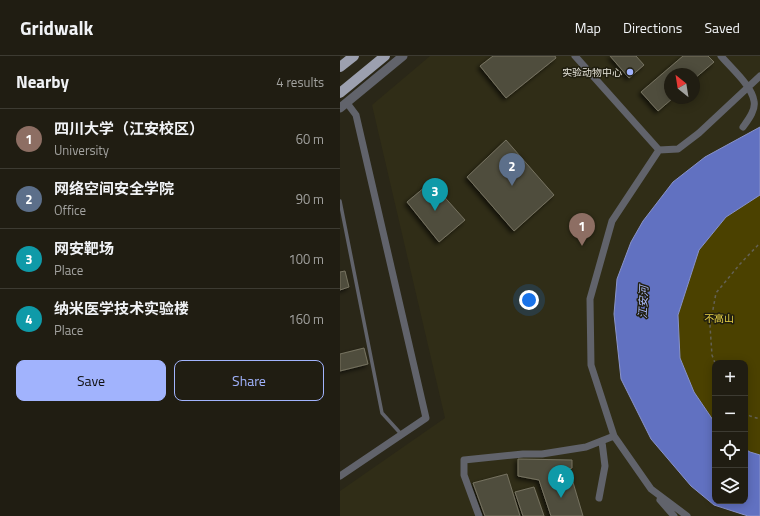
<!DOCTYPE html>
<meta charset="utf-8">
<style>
:root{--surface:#201d12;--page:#2d2a20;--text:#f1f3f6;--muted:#a2a29f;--line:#3d3b32;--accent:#a1b3fd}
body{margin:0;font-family:"Titillium Web","Noto Sans SC",sans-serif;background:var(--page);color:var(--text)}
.controls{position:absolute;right:12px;bottom:12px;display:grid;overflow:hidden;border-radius:8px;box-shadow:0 2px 10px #0003}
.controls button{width:36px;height:36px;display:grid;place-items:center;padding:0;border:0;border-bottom:1px solid var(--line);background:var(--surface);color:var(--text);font:20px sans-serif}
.compass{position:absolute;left:324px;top:12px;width:36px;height:36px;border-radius:50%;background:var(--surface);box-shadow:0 2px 10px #0003;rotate:330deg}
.you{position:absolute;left:189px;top:244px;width:14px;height:14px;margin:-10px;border:3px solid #fff;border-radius:50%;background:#1a73e8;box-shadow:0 0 0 6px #1a73e833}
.badge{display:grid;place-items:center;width:26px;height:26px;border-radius:50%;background:var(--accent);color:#fff;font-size:13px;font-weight:700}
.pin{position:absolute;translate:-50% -33px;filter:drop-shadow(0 1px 2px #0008)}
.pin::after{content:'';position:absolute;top:21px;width:14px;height:12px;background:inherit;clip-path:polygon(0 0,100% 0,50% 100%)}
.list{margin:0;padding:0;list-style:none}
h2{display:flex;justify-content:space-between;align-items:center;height:52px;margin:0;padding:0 16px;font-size:17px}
h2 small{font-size:13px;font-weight:400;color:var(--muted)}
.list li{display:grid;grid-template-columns:26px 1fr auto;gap:12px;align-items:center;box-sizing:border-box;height:60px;padding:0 16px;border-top:1px solid var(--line)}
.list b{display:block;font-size:15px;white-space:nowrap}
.list p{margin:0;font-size:13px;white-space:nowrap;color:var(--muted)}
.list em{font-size:13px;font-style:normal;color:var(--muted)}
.actions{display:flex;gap:8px;padding:12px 16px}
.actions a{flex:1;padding:9px 0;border:1px solid var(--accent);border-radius:8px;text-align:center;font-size:14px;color:var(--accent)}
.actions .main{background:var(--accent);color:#111}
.icon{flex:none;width:22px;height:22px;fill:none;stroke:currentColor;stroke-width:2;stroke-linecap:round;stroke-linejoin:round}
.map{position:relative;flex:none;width:420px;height:460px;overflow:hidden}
header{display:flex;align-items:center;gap:24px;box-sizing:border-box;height:56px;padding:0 20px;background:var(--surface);border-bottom:1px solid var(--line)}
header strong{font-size:19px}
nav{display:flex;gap:22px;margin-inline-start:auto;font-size:14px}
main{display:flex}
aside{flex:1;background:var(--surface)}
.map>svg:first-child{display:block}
.built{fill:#302d17;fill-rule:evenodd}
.green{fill:#4b4100}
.water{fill:#6171c1;stroke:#8993c8}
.building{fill:#504d3d;stroke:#767361;filter:url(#shadow)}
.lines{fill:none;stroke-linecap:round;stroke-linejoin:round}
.path{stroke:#646154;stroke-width:1.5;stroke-dasharray:3 3;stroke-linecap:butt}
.service{stroke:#61636b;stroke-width:3.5}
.minor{stroke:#61636b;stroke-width:7}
.tertiary{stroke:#61636b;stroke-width:9}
.primary{stroke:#9ca0af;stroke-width:10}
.poi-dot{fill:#a1b3fd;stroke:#201e0f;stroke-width:1.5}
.labels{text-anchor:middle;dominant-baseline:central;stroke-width:3;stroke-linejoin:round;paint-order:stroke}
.poi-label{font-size:10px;fill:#e5e3d9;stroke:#201e0f;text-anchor:end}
.park-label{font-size:10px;fill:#e8d247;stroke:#201e0f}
.water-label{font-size:11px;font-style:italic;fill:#aabafa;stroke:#201e0f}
</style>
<header>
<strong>Gridwalk</strong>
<nav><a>Map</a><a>Directions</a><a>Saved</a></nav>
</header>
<main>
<aside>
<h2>Nearby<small>4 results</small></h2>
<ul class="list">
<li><span class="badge" style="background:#8d6e63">1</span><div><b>四川大学（江安校区）</b><p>University</p></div><em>60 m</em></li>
<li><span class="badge" style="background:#5c6f8a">2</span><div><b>网络空间安全学院</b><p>Office</p></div><em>90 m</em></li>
<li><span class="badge" style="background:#0f9aa8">3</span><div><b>网安靶场</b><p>Place</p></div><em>100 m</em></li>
<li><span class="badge" style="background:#0f9aa8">4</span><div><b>纳米医学技术实验楼</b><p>Place</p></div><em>160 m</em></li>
</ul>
<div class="actions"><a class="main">Save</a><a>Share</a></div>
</aside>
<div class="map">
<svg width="420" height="460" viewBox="0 0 420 460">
<defs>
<filter id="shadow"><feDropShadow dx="-2.5" dy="2.5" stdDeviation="2" flood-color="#0009"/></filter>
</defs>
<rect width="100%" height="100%" fill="#2a2718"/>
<path class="built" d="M90 0H420V460H0V435L105 362 32 49ZM330 18H354V42H330ZM375 307H405V445H375Z"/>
<path class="green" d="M420 139V399L410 396 405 393V307H375V367L354 336 340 302 338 259 359 194 386 161Z"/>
<path class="water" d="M420 71V139L386 161 359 194 338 259 340 302 354 336 375 367V445H405V393L410 396 420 399V460H408L374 449 351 430 311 383 281 323 274 258 277 223 291 186 303 165 333 126 365 101Z"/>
<path class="building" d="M153 0H215L216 2 166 42 140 10Z
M270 0H296L304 9 289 22Z
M343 0H368L374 6 354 23V18H330V42H333L318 55 301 36Z
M166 84 214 139 174 175 127 121Z
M91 126 125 164 99 186 67 146Z
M5 215 9 231 0 234V216Z
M24 292 28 308 0 315V298Z
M178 403 232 404V412L223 415 221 425 232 423 243 460H211L199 424 178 420Z
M167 418 180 460H145L133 427Z
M194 431 204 460H183L175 436Z"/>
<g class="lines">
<path class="path" d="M375 307 372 299 370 270 376 237 400 208 420 187
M405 355 410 360 420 363"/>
<path class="service" d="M0 145 42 357 62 379"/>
<path class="minor" d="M235 0 319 94 272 165 250 243 251 309 274 380 311 433 347 460
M381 0C391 12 412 30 414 45 416 54 408 64 403 71
M319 94 338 93 359 77 420 20
M0 420 86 362 16 59 7 47
M259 442 265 410 262 386
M320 444 334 460
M139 460 124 419V404L183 398H202L246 391 274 380"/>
<path class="tertiary" d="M0 52 63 0"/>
<path class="primary" d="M0 11 14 0
M0 37 45 0"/>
</g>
<circle class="poi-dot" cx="290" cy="16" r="4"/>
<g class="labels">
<g class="poi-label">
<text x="282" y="16">实验动物中心</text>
</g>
<g class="park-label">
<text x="379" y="262">不高山</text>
</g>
<g class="water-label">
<text transform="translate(303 246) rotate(-87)">江安河</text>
</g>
</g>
</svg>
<div class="controls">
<button>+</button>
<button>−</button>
<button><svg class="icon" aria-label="locate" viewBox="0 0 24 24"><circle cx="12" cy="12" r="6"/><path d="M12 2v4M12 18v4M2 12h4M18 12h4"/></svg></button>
<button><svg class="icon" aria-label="layers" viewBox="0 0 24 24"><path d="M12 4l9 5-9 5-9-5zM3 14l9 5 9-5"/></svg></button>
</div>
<svg class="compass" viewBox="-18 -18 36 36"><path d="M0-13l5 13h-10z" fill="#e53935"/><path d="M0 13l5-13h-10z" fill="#a2a29f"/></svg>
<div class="you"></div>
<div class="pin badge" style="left:242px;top:190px;background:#8d6e63">1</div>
<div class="pin badge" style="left:172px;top:130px;background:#5c6f8a">2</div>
<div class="pin badge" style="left:95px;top:155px;background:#0f9aa8">3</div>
<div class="pin badge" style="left:221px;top:442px;background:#0f9aa8">4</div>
</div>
</main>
